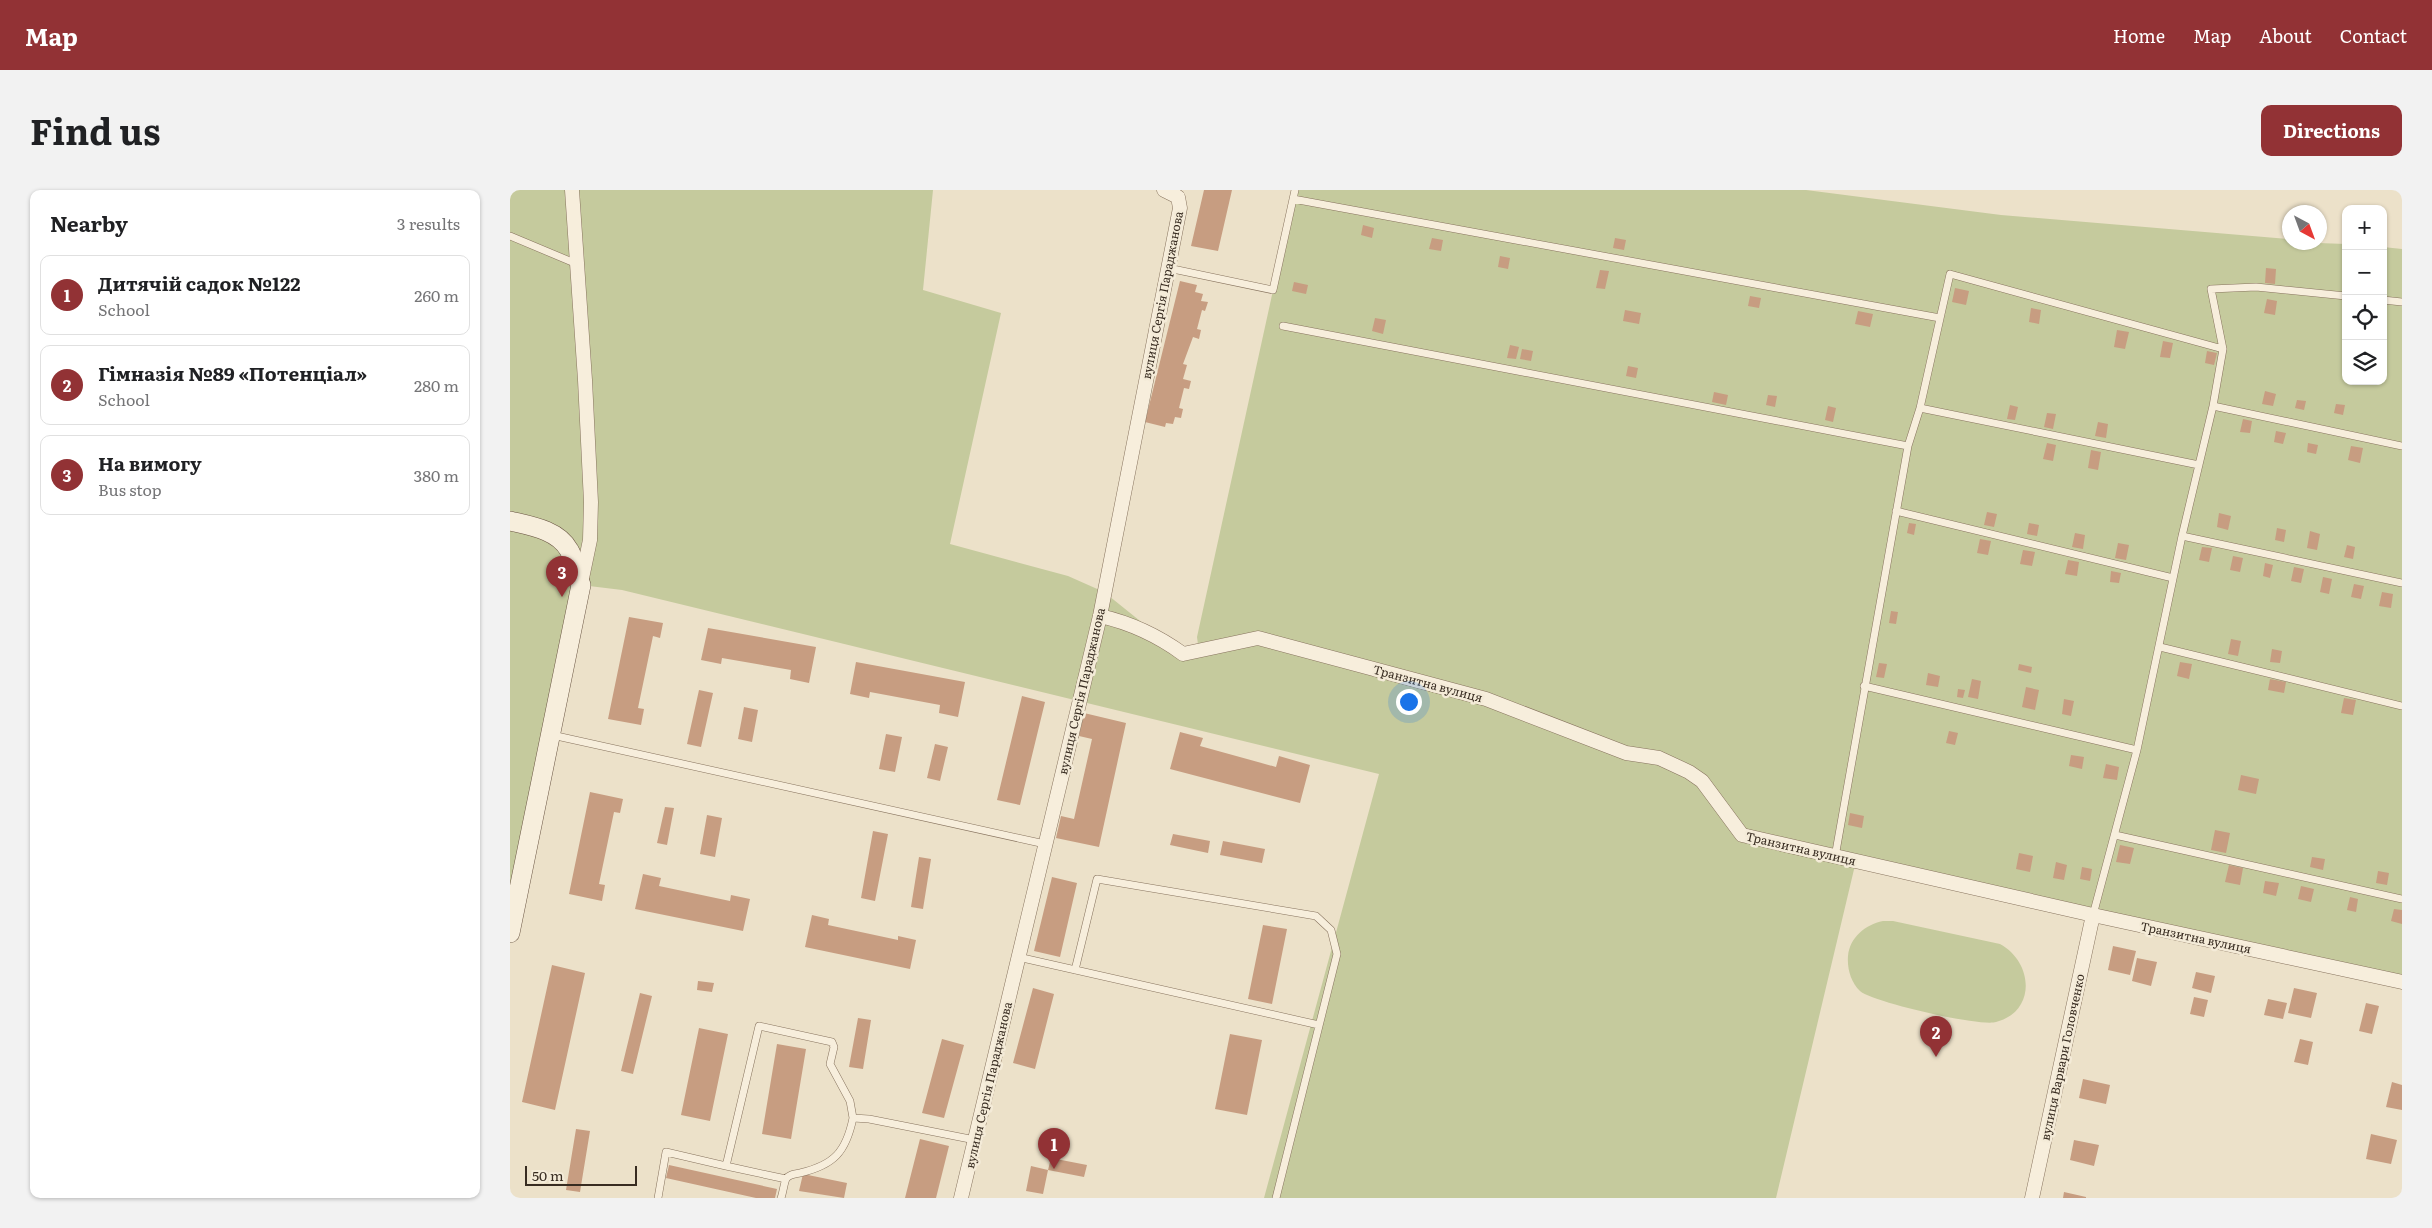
<!DOCTYPE html>
<meta charset="utf-8">
<style>
:root{--surface:#fff;--page:#f2f2f2;--text:#202124;--muted:#757577;--line:#e0e0e0;--accent:#923235}
body{margin:0;font-family:Literata,serif;background:var(--page);color:var(--text)}
.controls{position:absolute;right:15px;top:15px;display:grid;overflow:hidden;border-radius:10px;box-shadow:0 1px 4px #0004}
.controls button{width:45px;height:45px;display:grid;place-items:center;padding:0;border:0;border-bottom:1px solid var(--line);background:var(--surface);color:var(--text);font:25px sans-serif}
.compass{position:absolute;left:1772px;top:15px;width:45px;height:45px;border-radius:50%;background:var(--surface);box-shadow:0 1px 4px #0004;rotate:139deg}
.scale{position:absolute;left:15px;bottom:12px;width:112px;box-sizing:border-box;padding-left:5px;border:2px solid #382c21;border-top:0;font-size:14px;line-height:18px;white-space:nowrap;color:#382c21;-webkit-text-stroke:4px #f4ebd8;paint-order:stroke}
.you{position:absolute;left:898px;top:511px;width:18px;height:18px;margin:-12px;border:4px solid #fff;border-radius:50%;background:#1a73e8;box-shadow:0 0 0 8px #1a73e833}
.badge{display:grid;place-items:center;width:32px;height:32px;border-radius:50%;background:var(--accent);color:#fff;font-size:16px;font-weight:700}
.pin{position:absolute;translate:-50% -41px;filter:drop-shadow(0 1px 2px #0008)}
.pin::after{content:'';position:absolute;top:26px;width:18px;height:15px;background:inherit;clip-path:polygon(0 0,100% 0,50% 100%)}
.list{margin:0;padding:0;list-style:none}
h2{display:flex;justify-content:space-between;align-items:center;height:65px;margin:0;padding:0 20px;font-size:21px}
h2 small{font-size:16px;font-weight:400;color:var(--muted)}
.list li{display:grid;grid-template-columns:32px 1fr auto;gap:15px;align-items:center;box-sizing:border-box;height:80px;margin:0 10px 10px;padding:0 10px;border:1px solid var(--line);border-radius:10px}
.list b{display:block;font-size:19px;white-space:nowrap}
.list p{margin:0;font-size:16px;white-space:nowrap;color:var(--muted)}
.list em{font-size:16px;font-style:normal;color:var(--muted)}
.icon{flex:none;width:28px;height:28px;fill:none;stroke:currentColor;stroke-width:2;stroke-linecap:round;stroke-linejoin:round}
.map{position:relative;flex:none;width:1892px;height:1008px;overflow:hidden;border-radius:10px}
header{display:flex;align-items:center;gap:30px;box-sizing:border-box;height:70px;padding:0 25px;background:var(--accent);color:#fff}
header strong{font-size:24px}
nav{display:flex;gap:28px;margin-inline-start:auto;font-size:18px}
.intro{display:flex;align-items:center;justify-content:space-between;box-sizing:border-box;height:120px;padding:0 30px}
h1{margin:0;font-size:35px}
.button{padding:12px 22px;border-radius:10px;background:var(--accent);color:#fff;font-size:18px;font-weight:700}
main{display:flex;gap:30px;padding:0 30px}
aside{flex:1;background:var(--surface);border-radius:10px;box-shadow:0 1px 4px #0004}
.map>svg:first-child{display:block}
.green{fill:#c5ca9d}
.building{fill:#c79d81}
.lines{fill:none;stroke-linecap:round;stroke-linejoin:round}
.lane-casing{stroke:#87735e;stroke-width:8}
.street-casing{stroke:#87735e;stroke-width:15}
.secondary-casing{stroke:#695442;stroke-width:20}
.lane{stroke:#f7eedc;stroke-width:7}
.street{stroke:#f7eedc;stroke-width:14}
.secondary{stroke:#f7eedc;stroke-width:19}
.labels{text-anchor:middle;dominant-baseline:central;stroke-width:5;stroke-linejoin:round;paint-order:stroke}
.street-label{font-size:12px;fill:#382c21;stroke:#f4ebd8}
</style>
<header>
<strong>Map</strong>
<nav><a>Home</a><a>Map</a><a>About</a><a>Contact</a></nav>
</header>
<div class="intro"><h1>Find us</h1><a class="button">Directions</a></div>
<main>
<aside>
<h2>Nearby<small>3 results</small></h2>
<ul class="list">
<li><span class="badge">1</span><div><b>Дитячій садок №122</b><p>School</p></div><em>260 m</em></li>
<li><span class="badge">2</span><div><b>Гімназія №89 «Потенціал»</b><p>School</p></div><em>280 m</em></li>
<li><span class="badge">3</span><div><b>На вимогу</b><p>Bus stop</p></div><em>380 m</em></li>
</ul>
</aside>
<div class="map">
<svg width="1892" height="1008" viewBox="0 0 1892 1008">
<rect width="100%" height="100%" fill="#ece1c9"/>
<path class="green" d="M0 0H423L413 100 491 123 440 354 558 386 594 402 655 451 689 462 687 447 785 0H1296L1491 25 1779 49 1780 52 1836 54V191H1873V57L1892 59V792L1346 671 1266 1008H754L869 584 112 400 71 395 0 743Z
M1373 731H1383L1490 754C1523 772 1527 821 1486 832 1470 837 1362 812 1350 801 1341 792 1337 779 1338 766 1340 747 1355 735 1373 731Z"/>
<path class="building" d="M694 0H722L708 61 681 56Z
M853 35 864 38 862 48 851 45Z
M922 48 933 50 931 61 919 59Z
M1105 48 1116 50 1114 60 1103 58Z
M990 66 1000 68 998 79 988 77Z
M1756 78 1766 79 1765 94 1755 93Z
M1090 80 1099 81 1095 99 1086 98Z
M670 91 687 95 685 102 693 104 691 111 698 112 695 121 692 120 687 139 691 140 689 149 683 147 673 174 677 175 673 189 681 191 679 199 674 198 669 218 673 219 671 228 665 227 663 234 656 233 655 237 635 232Z
M784 92 798 95 796 104 782 101Z
M1445 98 1459 101 1456 115 1442 112Z
M1240 106 1251 108 1249 118 1238 116Z
M1757 109 1767 111 1765 125 1754 123Z
M1521 118 1531 120 1529 134 1519 132Z
M1115 120 1131 123 1129 134 1113 131Z
M1348 121 1363 124 1360 137 1345 134Z
M865 128 876 130 873 144 862 141Z
M1607 140 1619 142 1615 159 1604 157Z
M1653 151 1663 153 1660 168 1650 167Z
M1000 155 1009 157 1006 169 997 168Z
M1012 159 1023 161 1021 171 1010 169Z
M1697 161 1707 163 1704 175 1695 173Z
M1118 176 1128 178 1126 188 1116 186Z
M1755 201 1766 204 1763 216 1752 214Z
M1204 202 1218 205 1216 215 1202 212Z
M1258 205 1267 206 1265 217 1256 215Z
M1787 210 1796 211 1794 220 1785 218Z
M1826 214 1835 215 1833 225 1824 223Z
M1500 215 1508 217 1505 230 1497 229Z
M1318 216 1326 218 1323 232 1315 230Z
M1537 223 1546 224 1543 239 1534 237Z
M1733 229 1742 231 1740 243 1730 242Z
M1588 232 1598 234 1596 248 1585 246Z
M1766 241 1776 243 1773 254 1764 252Z
M1537 253 1546 255 1543 271 1533 269Z
M1798 253 1808 255 1806 264 1797 262Z
M1841 256 1853 258 1850 273 1838 270Z
M1581 260 1591 262 1588 280 1578 278Z
M1477 322 1487 324 1484 337 1474 335Z
M1709 323 1721 326 1718 340 1707 337Z
M1399 333 1406 334 1404 345 1397 343Z
M1519 333 1529 335 1527 346 1517 344Z
M1767 338 1776 340 1774 352 1765 350Z
M1800 341 1810 344 1807 360 1797 358Z
M1565 343 1575 345 1573 359 1562 357Z
M1470 349 1481 351 1478 365 1467 363Z
M1608 353 1619 355 1616 370 1605 368Z
M1837 355 1845 357 1843 369 1834 367Z
M1692 357 1702 358 1699 372 1689 370Z
M1513 360 1525 362 1522 376 1510 374Z
M1723 366 1733 368 1730 382 1720 380Z
M1558 370 1569 372 1567 386 1555 384Z
M1755 373 1763 375 1760 388 1753 386Z
M1784 377 1794 379 1791 393 1781 391Z
M1601 381 1611 383 1609 393 1600 392Z
M1813 387 1822 389 1819 404 1810 402Z
M1844 394 1854 396 1851 409 1841 407Z
M1872 402 1883 404 1881 418 1869 416Z
M1381 421 1388 422 1386 434 1379 433Z
M119 427 153 433 150 448 143 446 128 518 134 519 131 535 98 529Z
M198 438 306 457 299 493 280 489 281 480 212 468 211 474 191 470Z
M1721 449 1731 451 1728 466 1718 464Z
M1762 459 1772 461 1770 473 1760 472Z
M346 472 455 492 448 527 429 523 430 515 360 502 359 508 340 504Z
M1670 472 1682 474 1679 489 1667 486Z
M1369 473 1377 474 1374 488 1366 487Z
M1509 474 1522 477 1521 483 1508 480Z
M1418 483 1430 486 1428 497 1416 495Z
M1462 489 1471 491 1468 509 1458 507Z
M1760 489 1776 492 1774 503 1758 500Z
M1516 497 1529 500 1525 520 1512 517Z
M1448 499 1455 500 1453 508 1447 507Z
M189 500 203 503 191 557 177 554Z
M512 506 535 512 510 615 487 610Z
M1834 508 1846 510 1843 525 1831 523Z
M1554 509 1564 511 1561 526 1552 524Z
M234 517 248 520 242 552 228 549Z
M574 523 616 533 589 657 546 648 551 626 564 629 582 549 569 546Z
M1439 541 1448 543 1445 555 1436 553Z
M670 542 693 548 690 556 766 577 769 566 800 575 790 613 660 579Z
M376 544 392 547 385 582 369 579Z
M425 554 438 557 430 591 417 588Z
M1561 565 1574 567 1572 579 1559 576Z
M1596 574 1609 577 1607 590 1593 588Z
M1731 585 1749 589 1746 604 1728 600Z
M80 602 113 609 110 623 104 622 89 694 95 695 92 711 59 704Z
M155 617 164 618 157 655 147 653Z
M1340 623 1354 626 1352 638 1338 635Z
M197 625 212 628 205 667 190 664Z
M1705 640 1720 643 1716 663 1701 660Z
M363 641 378 644 365 711 351 708Z
M663 644 700 651 698 663 660 655Z
M713 651 755 659 752 673 710 665Z
M1610 655 1624 658 1620 674 1606 672Z
M1509 663 1523 666 1520 682 1506 679Z
M409 667 421 669 413 719 401 717Z
M1802 667 1815 669 1813 680 1800 677Z
M1546 672 1557 675 1554 690 1543 688Z
M1719 675 1733 678 1730 695 1715 692Z
M1572 677 1582 679 1580 691 1570 689Z
M1868 681 1879 683 1877 695 1866 693Z
M133 684 151 688 149 696 220 711 221 705 240 709 233 741 125 719Z
M542 687 567 693 550 767 524 761Z
M1755 691 1769 693 1766 706 1753 703Z
M1791 696 1804 699 1801 712 1788 709Z
M1840 707 1848 709 1846 722 1837 720Z
M1884 719 1892 720V734L1881 731Z
M302 725 319 729 318 735 388 750V746L406 750 400 779 295 757Z
M753 735 777 739 762 814 738 809Z
M1603 756 1626 761 1620 785 1598 780Z
M1627 768 1647 772 1641 796 1622 791Z
M42 775 75 783 45 920 12 912Z
M1686 782 1705 786 1701 803 1682 798Z
M188 791 204 793 202 802 187 800Z
M523 798 544 804 525 879 503 873Z
M1784 798 1807 803 1801 828 1778 823Z
M130 803 142 806 123 884 111 881Z
M1684 807 1698 810 1694 827 1680 824Z
M1758 809 1777 813 1773 829 1754 825Z
M1856 813 1869 816 1862 844 1849 841Z
M348 828 361 830 353 879 339 877Z
M189 838 218 844 200 931 171 925Z
M720 844 752 850 737 925 705 919Z
M432 849 454 855 434 928 412 923Z
M1790 849 1803 852 1798 875 1784 872Z
M267 854 296 859 281 949 252 944Z
M1573 889 1600 895 1596 914 1569 908Z
M1882 892 1892 895V920L1876 917Z
M66 939 80 941 70 1002 56 1000Z
M1861 944 1887 950 1881 974 1856 969Z
M410 949 439 956 426 1008H395Z
M1564 950 1589 955 1584 976 1560 970Z
M541 968 577 975 574 987 538 980Z
M159 975 267 999 265 1008H246L156 988Z
M521 976 538 980 533 1004 516 1001Z
M293 984 337 993 334 1008 289 1001Z
M1554 1002 1576 1007V1008H1553Z"/>
<g class="lines">
<g class="lane-casing">
<path id="lane" d="M783 9 1430 128
M0 46 67 74
M658 78 763 100 785 0
M1873 110 1892 112
M773 136 1398 256
M1703 216 1713 159 1701 99 1746 97 1836 106
M1410 218 1689 275
M1386 321 1663 388
M1672 346 1892 393
M1650 457 1892 516
M1354 496 1627 560
M42 545 535 654
M1605 645 1892 709
M1325 667 1398 256 1410 218 1440 84 1713 159
M1583 725 1627 560 1672 346 1703 216 1892 256
M508 767 809 835
M565 780 587 689 806 726 821 740 827 764 766 1008
M276 989 216 976 249 836 322 852 324 857 320 874 340 911 343 928
M148 1008 156 962 216 976
M271 1008C273 1003 274 993 276 989 279 984 285 984 290 983 324 975 336 962 343 928L359 929 465 950"/>
</g>
<g class="street-casing">
<path id="street" d="M62 0 75 190 81 312 80 350 71 393
M590 426C621 433 647 445 673 464L748 448 976 509 1116 563 1149 568 1179 582 1192 591 1232 645 1583 725 1892 792
M451 1008 590 426 670 18 668 7 654 0
M1522 1008 1583 725"/>
</g>
<g class="secondary-casing">
<path id="secondary" d="M0 331C21 336 48 340 59 360 65 370 67 384 71 395L0 743"/>
</g>
<use href="#lane" class="lane"/>
<use href="#street" class="street"/>
<use href="#secondary" class="secondary"/>
</g>
<g class="labels">
<g class="street-label">
<text transform="translate(652 105) rotate(-79)">вулиця Сергія Параджанова</text>
<text transform="translate(918 493) rotate(15)">Транзитна вулиця</text>
<text transform="translate(571 501) rotate(-77)">вулиця Сергія Параджанова</text>
<text transform="translate(1291 658) rotate(13)">Транзитна вулиця</text>
<text transform="translate(1686 747) rotate(12)">Транзитна вулиця</text>
<text transform="translate(1552 867) rotate(-78)">вулиця Варвари Головченко</text>
<text transform="translate(478 895) rotate(-77)">вулиця Сергія Параджанова</text>
</g>
</g>
</svg>
<div class="controls">
<button>+</button>
<button>−</button>
<button><svg class="icon" aria-label="locate" viewBox="0 0 24 24"><circle cx="12" cy="12" r="6"/><path d="M12 2v4M12 18v4M2 12h4M18 12h4"/></svg></button>
<button><svg class="icon" aria-label="layers" viewBox="0 0 24 24"><path d="M12 4l9 5-9 5-9-5zM3 14l9 5 9-5"/></svg></button>
</div>
<svg class="compass" viewBox="-18 -18 36 36"><path d="M0-13l5 13h-10z" fill="#e53935"/><path d="M0 13l5-13h-10z" fill="#757577"/></svg>
<div class="scale">50 m</div>
<div class="you"></div>
<div class="pin badge" style="left:544px;top:979px">1</div>
<div class="pin badge" style="left:1426px;top:867px">2</div>
<div class="pin badge" style="left:52px;top:407px">3</div>
</div>
</main>
